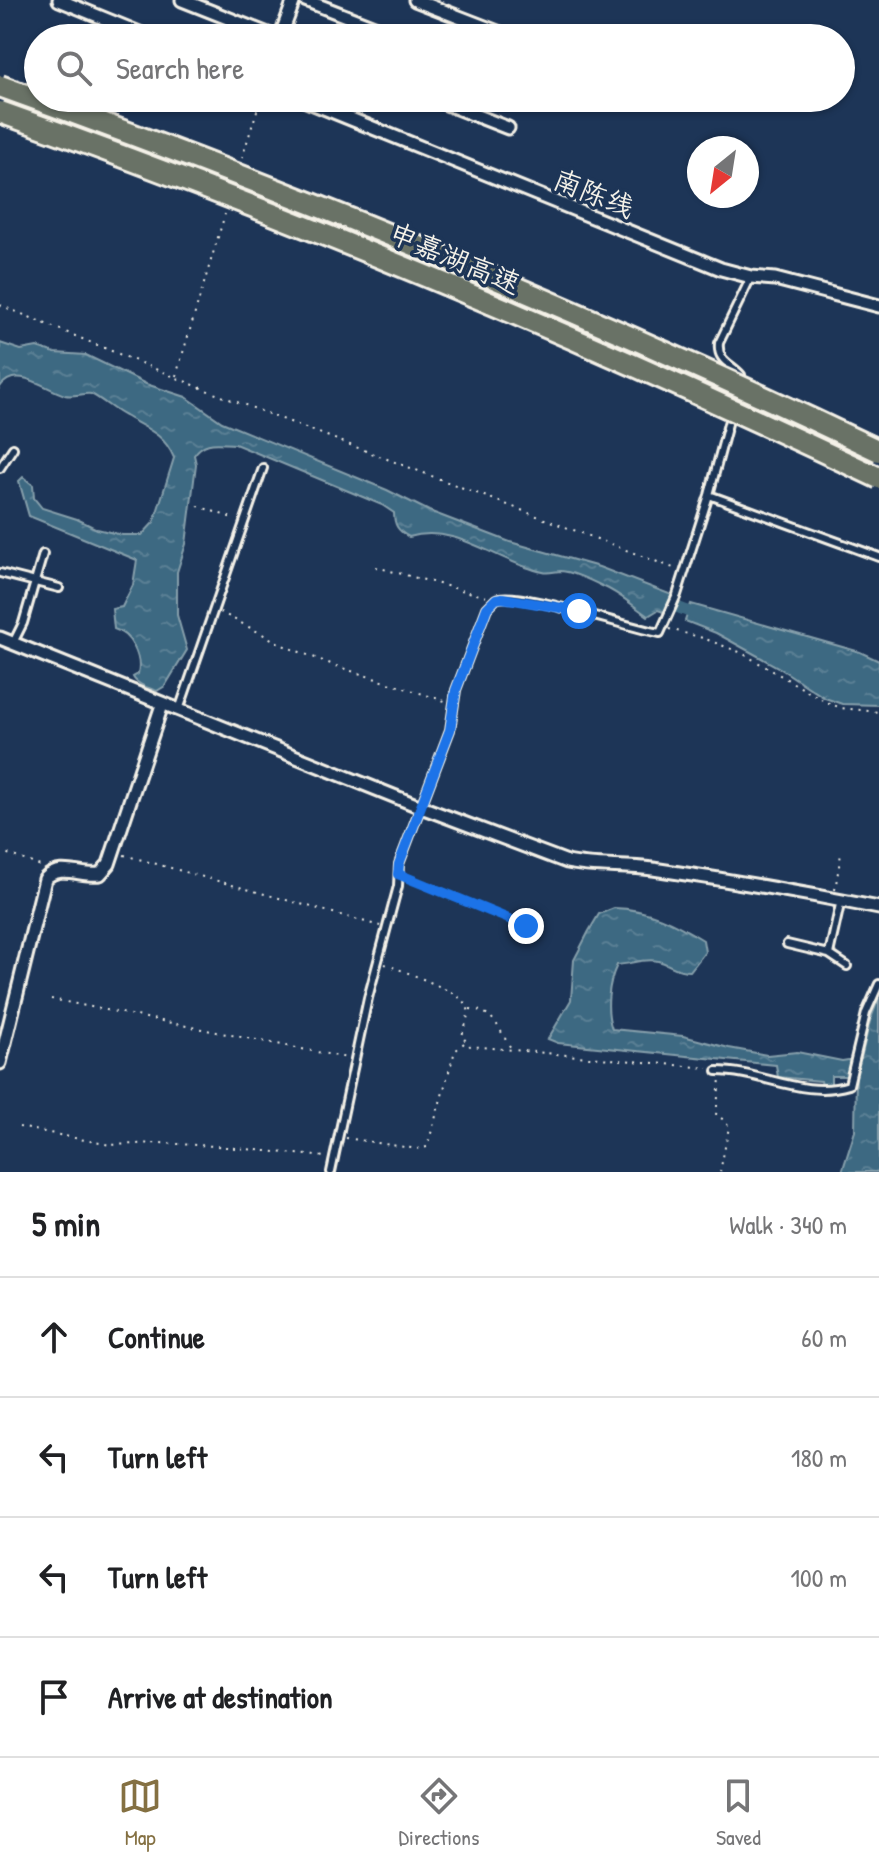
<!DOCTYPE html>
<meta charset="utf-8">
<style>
:root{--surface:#fff;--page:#f2f2f2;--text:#202124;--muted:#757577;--line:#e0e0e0;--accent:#847042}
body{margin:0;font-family:"Patrick Hand","LXGW WenKai TC",sans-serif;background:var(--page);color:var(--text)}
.compass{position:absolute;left:687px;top:136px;width:72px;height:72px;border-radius:50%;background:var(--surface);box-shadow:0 2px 6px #0004;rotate:210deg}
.stop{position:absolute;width:24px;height:24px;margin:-18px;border:6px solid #1a73e8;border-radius:50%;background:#fff}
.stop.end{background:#1a73e8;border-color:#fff;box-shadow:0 2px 8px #0008}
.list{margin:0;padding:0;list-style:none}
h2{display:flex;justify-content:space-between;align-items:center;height:104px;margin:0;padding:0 32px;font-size:34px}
h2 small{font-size:26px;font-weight:400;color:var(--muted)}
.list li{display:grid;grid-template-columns:52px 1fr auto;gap:24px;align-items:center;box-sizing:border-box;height:120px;padding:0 32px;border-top:2px solid var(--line)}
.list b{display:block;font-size:30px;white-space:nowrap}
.list em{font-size:26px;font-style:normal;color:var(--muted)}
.icon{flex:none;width:44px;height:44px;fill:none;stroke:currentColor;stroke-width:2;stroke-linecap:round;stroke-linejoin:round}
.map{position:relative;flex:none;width:879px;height:1172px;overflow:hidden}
.search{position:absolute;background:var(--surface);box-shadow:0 2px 6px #0004;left:24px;right:24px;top:24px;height:88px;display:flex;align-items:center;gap:20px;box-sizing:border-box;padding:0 28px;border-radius:44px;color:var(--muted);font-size:30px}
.sheet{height:584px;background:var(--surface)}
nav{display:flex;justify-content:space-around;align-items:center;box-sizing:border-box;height:112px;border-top:2px solid var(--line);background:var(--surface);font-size:22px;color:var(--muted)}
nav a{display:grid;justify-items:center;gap:4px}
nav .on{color:var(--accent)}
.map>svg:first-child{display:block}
.water{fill:url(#water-ripples);stroke:#869fab;stroke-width:2}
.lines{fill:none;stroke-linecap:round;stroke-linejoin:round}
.canal{stroke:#3d6982;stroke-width:11}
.service-casing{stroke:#f4f1e8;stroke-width:12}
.minor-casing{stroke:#f4f1e8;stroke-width:17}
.path{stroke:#f4f1e8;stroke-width:2;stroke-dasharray:2 6;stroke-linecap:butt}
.service{stroke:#1d3557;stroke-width:6}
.minor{stroke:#1d3557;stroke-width:11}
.motorway-bridge-casing{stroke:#f4f1e8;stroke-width:26;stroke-linecap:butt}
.motorway-bridge{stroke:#697266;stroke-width:20}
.route{stroke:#1a73e8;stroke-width:10}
.labels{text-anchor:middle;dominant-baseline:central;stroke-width:7;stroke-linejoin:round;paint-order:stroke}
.street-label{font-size:28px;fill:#f4f1e8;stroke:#1d3557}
</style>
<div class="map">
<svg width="879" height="1172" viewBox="0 0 879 1172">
<defs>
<pattern id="water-ripples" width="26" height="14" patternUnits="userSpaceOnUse" patternTransform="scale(2)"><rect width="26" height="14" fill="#3d6982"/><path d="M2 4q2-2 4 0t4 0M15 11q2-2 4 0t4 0" fill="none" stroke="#5a7f94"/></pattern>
</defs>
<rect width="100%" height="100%" fill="#1d3557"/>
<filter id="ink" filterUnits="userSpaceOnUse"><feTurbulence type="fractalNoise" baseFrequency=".0125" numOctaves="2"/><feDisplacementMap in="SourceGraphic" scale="16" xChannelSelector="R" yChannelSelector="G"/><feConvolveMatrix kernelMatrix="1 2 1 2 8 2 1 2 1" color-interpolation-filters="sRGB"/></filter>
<g filter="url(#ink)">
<path class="water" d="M0 343 21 350 37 347 55 353 86 355 146 384 186 397 222 422 387 490 429 511 510 542 599 567 672 595 666 613 658 610 648 616C633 606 618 592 602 586 590 580 574 572 561 571 555 571 549 574 543 572 498 563 457 523 409 537 398 531 394 525 394 513L382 505 235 444C218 444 205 439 194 455L196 464 186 544 177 572V615L187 650 165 686 157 691C149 688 137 685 133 677L138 674C142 657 131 634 114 629L112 609 122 607 133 585 137 560 29 516 19 481 23 477 33 485 34 498 42 508 77 519 97 529 122 535H142L154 522 174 458C164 433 145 428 125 416 113 410 103 400 91 394 83 393 73 397 65 395 45 389 16 364 0 387Z
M691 604 860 652 879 661V705L842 704 825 698 778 667 716 633 685 621Z
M614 908C648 909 674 922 703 940L705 952 690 971C674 971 671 964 658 961 644 958 631 964 617 965 608 983 605 1010 612 1029L683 1036 729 1048 767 1055 797 1052 842 1061 861 1058 870 1021 879 998V1172H842L855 1131 856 1076H831V1086L822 1085 821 1081 778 1077 776 1065 558 1043 548 1039 571 1000 574 960 589 931 599 914Z"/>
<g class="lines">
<path class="canal" d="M664 602 700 616"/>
<g class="service-casing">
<path id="service" d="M0 468 13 448
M709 495 879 557
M0 573 59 588
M13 643 23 623 43 554
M179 710 263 468
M787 944 829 954 847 966
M829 954 841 900
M717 1071C762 1071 803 1099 849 1085L866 1013 879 984
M331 1172 368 998 398 886 399 864 450 730 456 690 487 608C488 607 495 600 496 599 516 589 632 629 660 633L677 595 709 495 741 375C730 363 717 361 719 343L751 277"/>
</g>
<g class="minor-casing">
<path id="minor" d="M59 0 152 38
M182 0 278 38
M305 0 402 38
M415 0 513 38
M280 38 294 0
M299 98 721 269 751 277 775 279 879 306
M431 98 508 128
M0 638 421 807 567 862C595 868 624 865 653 869 729 880 804 893 879 908
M0 1063 45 879C60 863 81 877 100 874L109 864 162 705"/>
</g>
<path class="path" d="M242 158 261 98
M0 305 211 392 676 569
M176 376 225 214
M198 506 235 519
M376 567 487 597
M220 612 287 647 336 666 448 702
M669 629 703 638 742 653 826 702 841 708 879 712
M0 851 43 867
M124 855 380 926
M405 876 526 926
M835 890 841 854
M385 964C401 970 460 992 467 1005 471 1013 464 1028 462 1036L470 1046 708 1068
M51 999 347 1058
M470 1009C496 1011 498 1030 511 1048
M19 1127 110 1145 159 1143 216 1146 326 1157
M346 1138 417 1149 427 1147 455 1051 464 1043
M720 1172 729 1127 724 1120 716 1115 720 1079"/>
<use href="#service" class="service"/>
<use href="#minor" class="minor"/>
<g class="motorway-bridge-casing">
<path id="motorway-bridge" d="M0 86C299 193 592 314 879 451
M0 112C300 218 592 342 879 478"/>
</g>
<use href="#motorway-bridge" class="motorway-bridge"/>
</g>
</g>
<g class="lines" filter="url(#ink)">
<path class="route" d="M526 926 398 874 399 864 450 730 456 690 487 608 496 599 502 598 579 611"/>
</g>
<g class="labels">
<g class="street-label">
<text transform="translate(594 193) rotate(22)">南陈线</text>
<text transform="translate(455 258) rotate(23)">申嘉湖高速</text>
</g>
</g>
</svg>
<svg class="compass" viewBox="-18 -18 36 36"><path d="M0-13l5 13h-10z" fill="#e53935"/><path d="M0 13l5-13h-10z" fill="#757577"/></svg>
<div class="stop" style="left:579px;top:611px"></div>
<div class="stop end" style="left:526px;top:926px"></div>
<div class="search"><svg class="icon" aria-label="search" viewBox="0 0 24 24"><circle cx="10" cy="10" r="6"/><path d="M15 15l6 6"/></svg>Search here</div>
</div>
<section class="sheet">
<h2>5 min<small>Walk · 340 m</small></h2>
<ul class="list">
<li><svg class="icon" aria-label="ahead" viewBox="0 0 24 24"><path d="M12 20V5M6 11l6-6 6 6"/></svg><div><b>Continue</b></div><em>60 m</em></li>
<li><svg class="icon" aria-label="left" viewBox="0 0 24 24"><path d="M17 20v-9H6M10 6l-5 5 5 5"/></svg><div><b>Turn left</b></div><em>180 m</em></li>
<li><svg class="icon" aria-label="left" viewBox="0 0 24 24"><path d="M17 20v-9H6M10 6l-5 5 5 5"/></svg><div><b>Turn left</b></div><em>100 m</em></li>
<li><svg class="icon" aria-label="arrive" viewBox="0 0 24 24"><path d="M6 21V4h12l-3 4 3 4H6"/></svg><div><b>Arrive at destination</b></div></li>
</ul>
</section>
<nav>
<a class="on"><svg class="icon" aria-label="map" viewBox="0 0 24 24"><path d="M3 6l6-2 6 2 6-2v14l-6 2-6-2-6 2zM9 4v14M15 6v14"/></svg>Map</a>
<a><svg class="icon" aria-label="directions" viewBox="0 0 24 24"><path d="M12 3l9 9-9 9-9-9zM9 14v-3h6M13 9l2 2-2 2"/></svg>Directions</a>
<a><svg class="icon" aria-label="saved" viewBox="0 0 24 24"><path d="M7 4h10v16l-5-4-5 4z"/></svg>Saved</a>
</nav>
